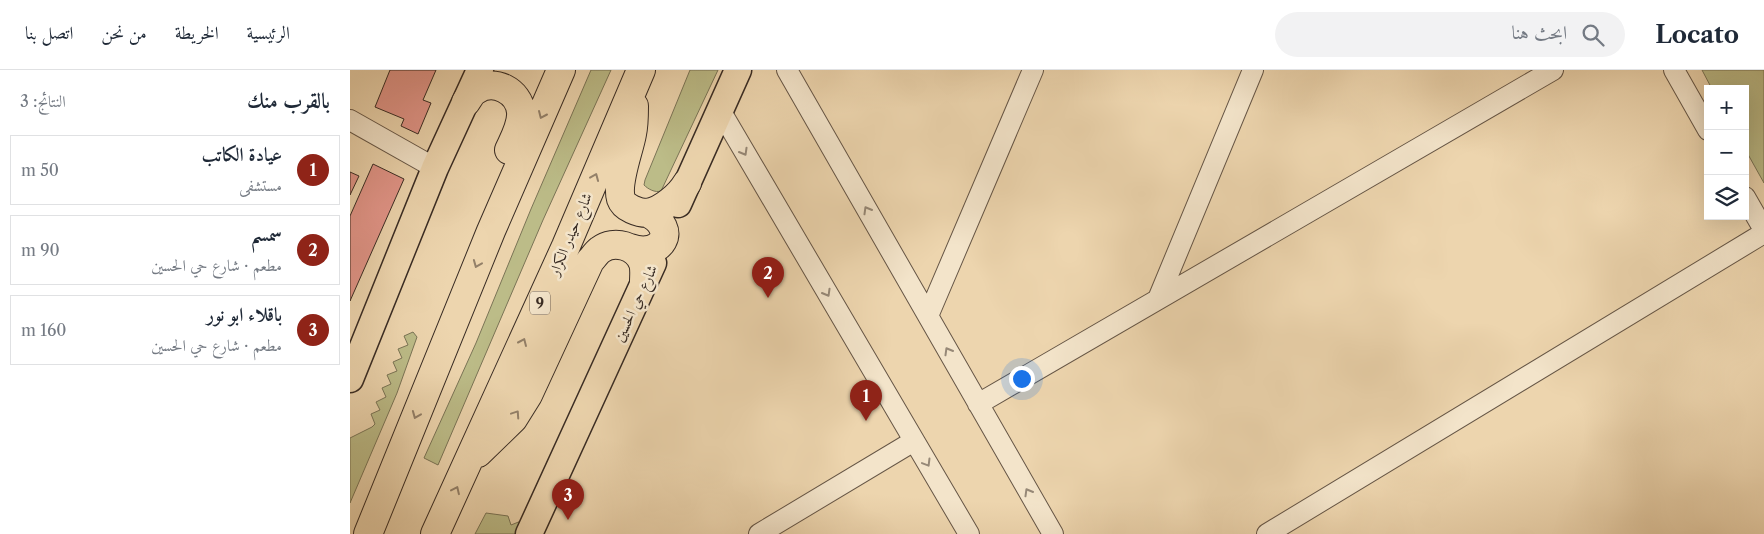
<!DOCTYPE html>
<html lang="ar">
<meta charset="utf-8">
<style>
:root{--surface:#fff;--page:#f2f2f3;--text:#1f2937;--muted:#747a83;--line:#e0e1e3;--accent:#8f2418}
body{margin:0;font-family:"Libre Caslon Text",Amiri,serif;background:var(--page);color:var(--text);direction:rtl}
.controls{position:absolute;right:15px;top:15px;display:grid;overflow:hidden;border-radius:0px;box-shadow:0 5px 20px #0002}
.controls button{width:45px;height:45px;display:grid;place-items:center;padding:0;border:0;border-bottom:1px solid var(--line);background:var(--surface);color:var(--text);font:25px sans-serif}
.you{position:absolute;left:671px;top:308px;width:18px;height:18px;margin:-12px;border:4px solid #fff;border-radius:50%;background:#1a73e8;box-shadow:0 0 0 8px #1a73e833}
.badge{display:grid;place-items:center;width:32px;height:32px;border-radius:50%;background:var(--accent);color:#fff;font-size:16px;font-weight:700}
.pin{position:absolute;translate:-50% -41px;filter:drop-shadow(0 1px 2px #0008)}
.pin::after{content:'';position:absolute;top:26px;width:18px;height:15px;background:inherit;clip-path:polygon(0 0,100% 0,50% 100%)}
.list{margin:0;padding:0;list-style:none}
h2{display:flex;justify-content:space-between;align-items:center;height:65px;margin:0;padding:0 20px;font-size:21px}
h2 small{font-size:16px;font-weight:400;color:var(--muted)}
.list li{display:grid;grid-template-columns:32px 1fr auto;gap:15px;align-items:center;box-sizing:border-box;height:70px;margin:0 10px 10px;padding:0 10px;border:1px solid var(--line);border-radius:0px}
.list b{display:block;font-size:19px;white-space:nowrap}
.list p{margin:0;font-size:16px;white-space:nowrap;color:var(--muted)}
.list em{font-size:16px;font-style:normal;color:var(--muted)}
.icon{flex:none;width:28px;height:28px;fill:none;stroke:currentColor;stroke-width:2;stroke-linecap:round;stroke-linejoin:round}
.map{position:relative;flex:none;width:1414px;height:464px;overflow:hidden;direction:ltr}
header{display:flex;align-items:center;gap:30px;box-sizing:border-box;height:70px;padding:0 25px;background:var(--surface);border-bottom:1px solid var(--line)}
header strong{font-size:24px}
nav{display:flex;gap:28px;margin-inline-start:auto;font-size:18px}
.search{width:350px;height:45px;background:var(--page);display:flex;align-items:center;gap:12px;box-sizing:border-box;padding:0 18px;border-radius:28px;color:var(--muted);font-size:19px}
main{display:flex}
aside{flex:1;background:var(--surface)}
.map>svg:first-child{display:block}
.green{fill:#bcbc88;stroke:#7a7456}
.building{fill:#e29589;stroke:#392c24}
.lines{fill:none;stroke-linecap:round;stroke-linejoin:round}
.minor-casing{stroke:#665646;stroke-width:22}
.major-casing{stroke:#392c24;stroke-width:29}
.highway-casing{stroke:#392c24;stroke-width:30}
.minor{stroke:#f3e4ca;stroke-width:20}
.major{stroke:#edd5ae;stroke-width:26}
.highway{stroke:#edd5ae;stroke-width:28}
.oneway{stroke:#938069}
.oneway2{stroke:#968877}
.labels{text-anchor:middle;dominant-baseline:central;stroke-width:5;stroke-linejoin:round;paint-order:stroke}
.shield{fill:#f3e4ca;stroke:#716356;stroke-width:1}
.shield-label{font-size:14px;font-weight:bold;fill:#392c24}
.street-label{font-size:15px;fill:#392c24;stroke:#f3e4ca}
</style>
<header>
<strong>Locato</strong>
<div class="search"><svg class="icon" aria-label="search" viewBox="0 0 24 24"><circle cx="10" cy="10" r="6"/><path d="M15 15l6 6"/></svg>ابحث هنا</div>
<nav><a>الرئيسية</a><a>الخريطة</a><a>من نحن</a><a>اتصل بنا</a></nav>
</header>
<main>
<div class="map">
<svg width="1414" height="464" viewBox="0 0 1414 464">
<rect width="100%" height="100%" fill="#edd5ae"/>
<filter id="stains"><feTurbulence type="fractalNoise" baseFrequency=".004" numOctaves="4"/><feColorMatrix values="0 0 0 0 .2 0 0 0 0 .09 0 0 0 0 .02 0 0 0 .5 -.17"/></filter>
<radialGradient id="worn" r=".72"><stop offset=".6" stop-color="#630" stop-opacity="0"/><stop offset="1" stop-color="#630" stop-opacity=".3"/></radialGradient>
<path class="green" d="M241 0H261L193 150 88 395 74 388 126 273 181 139Z
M340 0H368L312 119 311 121C305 123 298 119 294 115L295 110Z
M1352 0H1414V113L1395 79V19H1362Z
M63 262 67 267 47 323 0 433V368L22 357 25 354 21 344 30 340 26 332 36 327 32 318 41 314 37 305 47 301 43 292 52 288 48 279 58 275 54 266Z
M136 443 158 446 161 455 171 451 165 464H125Z"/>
<path class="building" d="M40 0H86L73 30 81 33 68 64 51 56 54 49 25 37Z
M23 94 54 109 0 231V146Z
M0 102 9 106 0 125Z"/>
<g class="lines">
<g class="minor-casing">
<path id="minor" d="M437 0 703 464
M1324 0 1358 60
M370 40 619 464
M0 50 85 98
M1395 127 1414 160
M808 229 903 0
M578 246 683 0
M628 334 1203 0
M409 464 564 371
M917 464 1414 163"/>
</g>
<g class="major-casing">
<path id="major" d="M328 134 388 0
M0 309 85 98 130 0
M179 464 303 193"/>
</g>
<g class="highway-casing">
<path id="highway" d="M116 32C119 28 121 23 126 20 144 8 169 21 171 42 172 55 164 69 159 80
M284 36C284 45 284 55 282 64 279 81 266 113 271 129 274 138 289 143 297 143 312 141 330 125 337 113
M280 178C312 189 329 159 298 143
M128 383 163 349 178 325 240 191C243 188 246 183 250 180 264 169 287 176 293 193 295 199 294 206 294 212
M18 464 141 161 211 0
M85 464 216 176 291 0"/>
</g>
<use href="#minor" class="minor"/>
<use href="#major" class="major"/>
<use href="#highway" class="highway"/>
</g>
<defs><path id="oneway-chevron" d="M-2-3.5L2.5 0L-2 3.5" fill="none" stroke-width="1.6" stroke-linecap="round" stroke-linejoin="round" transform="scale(1.25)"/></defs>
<g class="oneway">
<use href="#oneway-chevron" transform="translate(192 45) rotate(114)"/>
<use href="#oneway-chevron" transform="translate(245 107) rotate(-67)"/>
<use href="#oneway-chevron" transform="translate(127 194) rotate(112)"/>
<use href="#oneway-chevron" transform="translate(173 272) rotate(-66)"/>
<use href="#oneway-chevron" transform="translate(166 344) rotate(-56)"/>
<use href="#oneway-chevron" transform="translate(66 345) rotate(112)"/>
<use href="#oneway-chevron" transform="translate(106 420) rotate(-65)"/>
</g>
<g class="oneway2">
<use href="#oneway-chevron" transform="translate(394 82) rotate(60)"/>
<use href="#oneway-chevron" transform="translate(517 140) rotate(-120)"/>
<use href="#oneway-chevron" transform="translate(477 223) rotate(60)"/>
<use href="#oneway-chevron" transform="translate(598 281) rotate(-120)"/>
<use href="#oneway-chevron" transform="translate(577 393) rotate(59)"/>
<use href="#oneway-chevron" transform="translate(678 422) rotate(-120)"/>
</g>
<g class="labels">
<rect class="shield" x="180" y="221.5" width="20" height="23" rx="4"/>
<g class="shield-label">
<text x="190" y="233">9</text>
</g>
<g class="street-label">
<text transform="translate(220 164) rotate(-67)">شارع حيدر الكرار</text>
<text transform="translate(285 233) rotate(-65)">شارع حي الحسين</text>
</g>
</g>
<rect width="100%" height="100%" filter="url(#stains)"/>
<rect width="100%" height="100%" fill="url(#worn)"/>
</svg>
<div class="controls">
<button>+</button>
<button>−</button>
<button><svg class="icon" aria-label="layers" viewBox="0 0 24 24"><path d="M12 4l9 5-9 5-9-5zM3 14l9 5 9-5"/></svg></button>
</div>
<div class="you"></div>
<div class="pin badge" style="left:516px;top:351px">1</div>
<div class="pin badge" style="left:418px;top:228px">2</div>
<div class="pin badge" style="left:218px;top:450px">3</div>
</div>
<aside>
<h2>بالقرب منك<small>النتائج: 3</small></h2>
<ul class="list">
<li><span class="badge">1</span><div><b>عيادة الكاتب</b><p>مستشفى</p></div><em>50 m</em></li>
<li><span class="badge">2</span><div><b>سمسم</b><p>مطعم · شارع حي الحسين</p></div><em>90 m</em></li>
<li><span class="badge">3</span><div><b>باقلاء ابو نور</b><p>مطعم · شارع حي الحسين</p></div><em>160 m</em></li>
</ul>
</aside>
</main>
